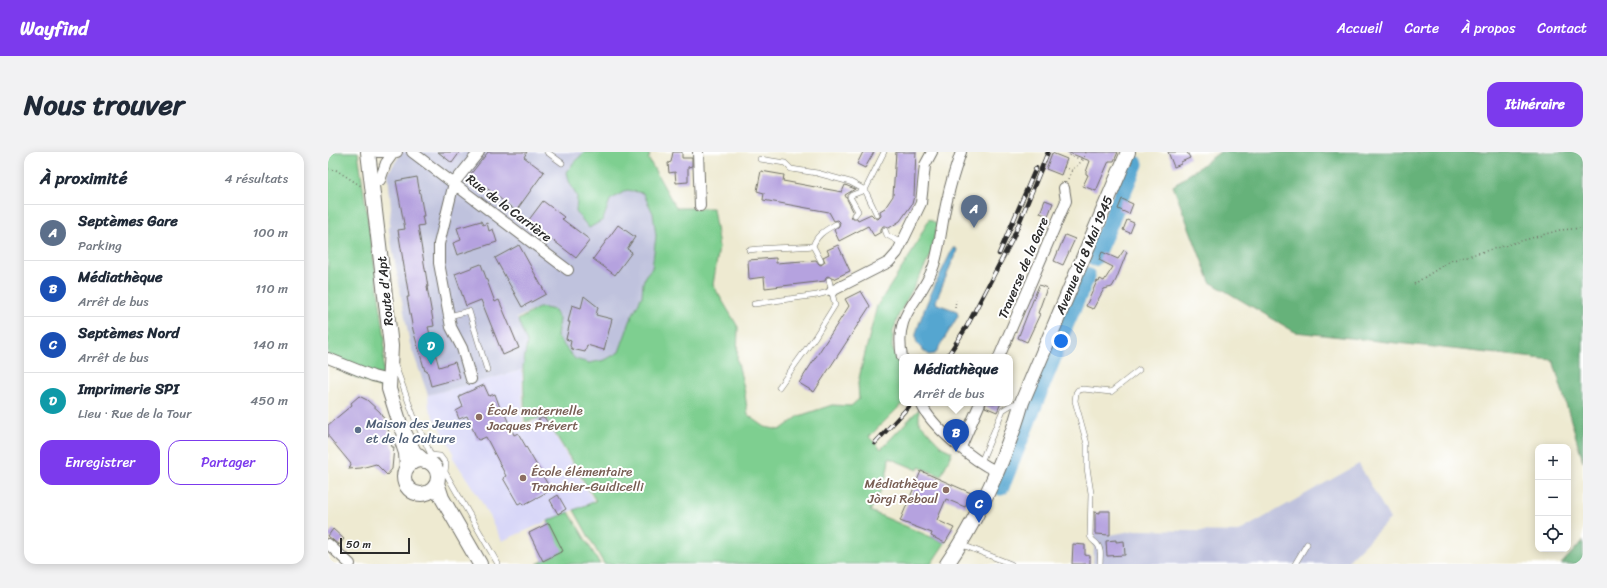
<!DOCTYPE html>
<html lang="fr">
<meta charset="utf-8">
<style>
:root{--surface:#fff;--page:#f2f2f3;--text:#1f2937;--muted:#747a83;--line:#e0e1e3;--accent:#7c3aed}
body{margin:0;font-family:Sriracha,sans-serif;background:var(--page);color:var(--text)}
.controls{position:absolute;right:12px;bottom:12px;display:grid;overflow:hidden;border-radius:8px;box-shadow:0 2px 10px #0003}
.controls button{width:36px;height:36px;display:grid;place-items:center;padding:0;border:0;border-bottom:1px solid var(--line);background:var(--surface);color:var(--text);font:20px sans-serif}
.scale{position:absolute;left:12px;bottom:10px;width:70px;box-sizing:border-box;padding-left:4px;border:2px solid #2b2b2b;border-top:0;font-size:11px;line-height:14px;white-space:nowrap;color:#2b2b2b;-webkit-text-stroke:3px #fff;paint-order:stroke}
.you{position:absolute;left:733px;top:189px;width:14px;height:14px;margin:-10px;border:3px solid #fff;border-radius:50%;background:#1a73e8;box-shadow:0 0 0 6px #1a73e833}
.badge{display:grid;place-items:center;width:26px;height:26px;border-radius:50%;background:var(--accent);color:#fff;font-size:13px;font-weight:700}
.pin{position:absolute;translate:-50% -33px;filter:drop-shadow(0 1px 2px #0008)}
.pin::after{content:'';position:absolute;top:21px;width:14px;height:12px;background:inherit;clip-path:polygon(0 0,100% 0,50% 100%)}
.popup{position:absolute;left:571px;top:202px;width:114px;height:52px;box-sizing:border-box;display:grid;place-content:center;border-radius:8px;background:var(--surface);filter:drop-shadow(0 1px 3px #0005);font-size:13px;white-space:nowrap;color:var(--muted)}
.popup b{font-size:15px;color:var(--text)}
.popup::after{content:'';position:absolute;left:50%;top:100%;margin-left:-8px;border:8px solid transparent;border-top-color:var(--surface)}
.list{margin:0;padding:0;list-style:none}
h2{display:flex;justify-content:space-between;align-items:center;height:52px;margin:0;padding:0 16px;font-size:17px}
h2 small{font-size:13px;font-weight:400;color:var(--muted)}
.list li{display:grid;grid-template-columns:26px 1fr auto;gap:12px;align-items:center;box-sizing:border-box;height:56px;padding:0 16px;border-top:1px solid var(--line)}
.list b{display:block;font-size:15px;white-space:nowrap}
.list p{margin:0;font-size:13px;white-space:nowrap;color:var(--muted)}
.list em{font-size:13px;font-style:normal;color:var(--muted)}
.actions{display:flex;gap:8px;padding:12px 16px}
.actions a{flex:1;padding:9px 0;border:1px solid var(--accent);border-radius:12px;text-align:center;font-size:14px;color:var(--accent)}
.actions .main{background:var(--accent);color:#fff}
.icon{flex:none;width:22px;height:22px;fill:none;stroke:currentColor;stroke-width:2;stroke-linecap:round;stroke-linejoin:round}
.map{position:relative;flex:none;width:1255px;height:412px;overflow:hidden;border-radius:12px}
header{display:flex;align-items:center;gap:24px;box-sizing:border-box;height:56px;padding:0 20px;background:var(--accent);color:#fff}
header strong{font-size:19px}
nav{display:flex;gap:22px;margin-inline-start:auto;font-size:14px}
.intro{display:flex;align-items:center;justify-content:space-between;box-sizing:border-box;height:96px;padding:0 24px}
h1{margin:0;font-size:28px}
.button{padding:10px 18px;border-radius:12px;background:var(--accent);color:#fff;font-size:14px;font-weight:700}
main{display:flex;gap:24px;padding:0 24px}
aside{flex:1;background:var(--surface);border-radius:12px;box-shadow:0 2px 10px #0003}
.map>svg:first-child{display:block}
.built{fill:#d8d7f8}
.industrial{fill:#bfc2dd}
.green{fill:#7ecf90;stroke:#547d5e}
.forest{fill:#66b27a;stroke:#486e52}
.water{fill:#55a6d0;stroke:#40687e}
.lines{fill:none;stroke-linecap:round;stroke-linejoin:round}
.river{stroke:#55a6d0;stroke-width:17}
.building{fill:#b5a2df}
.lane-casing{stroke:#6f6e65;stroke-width:6}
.street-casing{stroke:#6f6e65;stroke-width:12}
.secondary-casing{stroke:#6f6e65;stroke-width:16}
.path{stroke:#6f6e65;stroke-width:1.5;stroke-dasharray:1 3;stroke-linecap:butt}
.lane{stroke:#fff;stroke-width:5}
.street{stroke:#fff;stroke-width:10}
.secondary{stroke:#fff;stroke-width:14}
.rail-casing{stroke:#2b2b2b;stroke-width:4.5}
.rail{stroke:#fff;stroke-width:3;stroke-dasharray:9;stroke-linecap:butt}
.education-dot{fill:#8d6e63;stroke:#fff;stroke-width:1.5}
.service-dot{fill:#5c6f8a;stroke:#fff;stroke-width:1.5}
.labels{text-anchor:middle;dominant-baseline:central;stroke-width:4;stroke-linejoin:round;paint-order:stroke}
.street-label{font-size:13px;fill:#2b2b2b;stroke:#fff}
.education-label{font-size:13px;fill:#785e54;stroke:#fff;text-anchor:start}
.service-label{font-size:13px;fill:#4e5e75;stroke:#fff;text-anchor:start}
</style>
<header>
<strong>Wayfind</strong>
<nav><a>Accueil</a><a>Carte</a><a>À propos</a><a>Contact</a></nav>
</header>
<div class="intro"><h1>Nous trouver</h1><a class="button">Itinéraire</a></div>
<main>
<aside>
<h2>À proximité<small>4 résultats</small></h2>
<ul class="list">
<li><span class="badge" style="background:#5c6f8a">A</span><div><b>Septèmes Gare</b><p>Parking</p></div><em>100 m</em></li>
<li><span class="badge" style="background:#1a4fb4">B</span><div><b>Médiathèque</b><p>Arrêt de bus</p></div><em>110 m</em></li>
<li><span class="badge" style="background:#1a4fb4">C</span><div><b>Septèmes Nord</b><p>Arrêt de bus</p></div><em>140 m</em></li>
<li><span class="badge" style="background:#0f9aa8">D</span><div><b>Imprimerie SPI</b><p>Lieu · Rue de la Tour</p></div><em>450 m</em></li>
</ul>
<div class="actions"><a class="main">Enregistrer</a><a>Partager</a></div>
</aside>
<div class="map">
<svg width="1255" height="412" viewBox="0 0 1255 412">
<rect width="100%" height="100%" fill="#fff"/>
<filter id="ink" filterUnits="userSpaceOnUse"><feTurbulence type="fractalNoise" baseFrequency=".025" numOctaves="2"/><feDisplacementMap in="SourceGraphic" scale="8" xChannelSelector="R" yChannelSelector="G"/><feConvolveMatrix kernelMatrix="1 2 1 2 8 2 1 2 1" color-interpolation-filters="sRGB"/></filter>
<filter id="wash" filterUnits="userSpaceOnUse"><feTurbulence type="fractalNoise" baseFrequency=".012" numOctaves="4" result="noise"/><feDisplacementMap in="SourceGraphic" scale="16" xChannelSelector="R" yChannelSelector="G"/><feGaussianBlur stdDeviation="0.9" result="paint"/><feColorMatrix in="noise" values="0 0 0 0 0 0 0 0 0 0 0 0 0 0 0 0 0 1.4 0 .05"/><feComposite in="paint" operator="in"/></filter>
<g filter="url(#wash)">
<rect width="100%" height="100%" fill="#eeead1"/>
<path class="built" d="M194 218 195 274 216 265 266 349 174 389 152 347 124 304 127 303 101 256 100 243Z"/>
<path class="industrial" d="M74 0H257L246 10 241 29 249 45 248 60 275 68 282 48 299 38 315 41 325 61 328 84 324 116 317 124 315 131 314 144 304 164 291 200 277 208 261 211 247 207 229 185 231 167 212 155 189 166 199 191 194 218 100 243 82 192 61 78 63 56 60 21Z
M1031 312 1062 367 1017 412H765L767 382 782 383 808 378 910 380Z"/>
<path class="green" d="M0 0H30L57 186 54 237 11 218 0 211Z
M257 0H320L322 5 320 6 348 56H385L391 95 385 133 410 175 409 207 416 236 420 263 437 275 452 278 471 264 504 253 523 254 531 247 530 231 534 213 549 154 583 102 601 67 609 72 602 105 571 162 565 180 564 195 574 221V251H575L541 285 553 297 591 257V270L614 295 624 300 613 324 591 315 590 318 561 306C560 325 552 343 542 359L617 391 603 412H276L246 358 268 349 217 265 197 270 195 215 199 191 190 168 212 155 227 158 231 167 229 185 247 207 261 211 277 208 291 200 304 164 314 144 315 131 317 124 324 116 328 84 325 61 315 41 299 38 282 48 275 68 261 76 248 60 249 45 241 29 239 20 246 10Z
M241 360 272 412H209L234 399 220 369Z"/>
<path class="forest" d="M892 0H1255V309L1225 208 967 180 882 130 845 34Z
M1255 389V412H1233Z"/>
<path class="water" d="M625 96H628L629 98 608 149 609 152 629 159 630 164 607 202 601 203C597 199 588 194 588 187 587 182 590 176 591 172 600 145 613 121 625 96Z"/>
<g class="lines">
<path class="river" d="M785 63 807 12
M766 106 784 66
M673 335 726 203V198L759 124"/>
</g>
<g id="blocks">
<path class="building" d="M110 0H132L124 11Z
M160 0H199L196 5 216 20 188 59 142 23Z
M345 0H354V6H364V14L360 15V30L348 31 347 20 341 21 340 11 343 10Z
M535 0H546L537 16 529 12Z
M568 0H588L586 44 584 52 572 69 561 76 558 74H555L553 77V80L546 84 540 74 511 89 506 78 511 74 512 70 510 68 506 69 501 60 435 48 436 41 429 39 433 19 456 23 455 29 514 40 517 33 527 37 517 43 525 59 523 63 524 66H529L530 68 543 62 547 66 550 67 553 64 552 59 557 56 565 44Z
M739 0H790L786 9H781L768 39 755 34 760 23 758 22V20L762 9Z
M840 0H859L862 6 853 10V12L846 15Z
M724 1 739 7 733 23 718 17Z
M89 25 96 64H94L96 73 90 74 100 135H99L106 174 100 175 111 215 127 210 132 226 103 234 99 218 97 219 85 178 79 145H81L70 78 77 77 68 29Z
M794 47 805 52 801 62 790 57Z
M717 48 725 51 720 64 712 61Z
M215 49 236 65 234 67 262 88 248 106 200 69Z
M799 68 806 71 802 81 795 78Z
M153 69 155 73 159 71 161 79 165 77 169 90 129 103 125 91 133 88 129 76Z
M290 73 307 85 299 97 304 100 287 123 265 107Z
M737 83 747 87 735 113 726 109Z
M191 93 218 142 194 155 167 106Z
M510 93 522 119 505 127 500 124 498 125 497 129 437 136 436 125 421 127 420 108 448 106V111L488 108 491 112 493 113 497 110 495 105 501 102 499 98Z
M796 98 799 100 788 128 784 135 776 137 765 157 758 154 769 129 771 130 772 127 776 129 785 115 771 108 774 100 790 107Z
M153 112 167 150 171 148 191 196 175 203 153 148 138 154 127 122Z
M711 133 719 136 710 161 712 162 699 190 690 186Z
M533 139 542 154 486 240 471 231 521 154 517 147Z
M256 144 270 155 268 163 284 167 276 198 259 193 257 200 244 197 242 194 243 189 238 187 242 170H240L244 153 253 156Z
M156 233 161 244 167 242 174 261 176 260 186 283 190 281 223 338 195 353 194 350 190 352 179 333 175 326 178 324 158 285 151 288 149 287 139 264 131 267 128 259 135 255 131 245H133V243Z
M31 244 39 248 52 260 59 272 64 295H66L64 317 59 323 48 312 33 316 21 317 23 312 0 284V273L24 253 23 251Z
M658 251H673L669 260 657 255Z
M216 265 220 271 213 275 210 268Z
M593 319 643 341 637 355 618 347 609 368 626 376 617 391 603 384 604 381 572 369Z
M230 343 238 357 230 362 222 348Z
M772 359H782V383L767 382V360L772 361Z
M221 371 235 399 215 409 201 381Z
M5 377 16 387 11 393 0 384Z
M788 388V390L796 389 797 403 779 404 778 389Z
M745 392 757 393V403L762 404V412H744Z"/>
</g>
</g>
<g filter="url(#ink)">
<use href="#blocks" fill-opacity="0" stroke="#6f6e65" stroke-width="1"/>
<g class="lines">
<g class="lane-casing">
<path id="lane" d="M219 0 234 11
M432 7 457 11 463 17 489 21 522 30 537 38 549 63
M527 63 530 59 522 45 524 43 537 38 556 0
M557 78 559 83 575 92
M421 98C442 95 463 96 485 94
M493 109 485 94C489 82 498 78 508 72
M426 152 489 143 504 139
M121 164 141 159 159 218
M67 213 86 265 103 303 102 311
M451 235 487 185 507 153 501 128
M103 303 112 304 118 312 117 320
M653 310 675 258 683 253 693 250
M109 321 117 320 170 412
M632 392 683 412
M772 412C772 406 774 397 769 392 766 389 764 389 762 384L763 341 759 316V292L747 249 748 241 750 238 755 237 783 240 811 218
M967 412 979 392"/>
</g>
<g class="street-casing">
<path id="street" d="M49 0H69
M84 0 240 118
M370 0 372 54
M52 28 58 11 66 0
M504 139 561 110 569 101 593 51 597 13 604 0
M574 205C565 159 594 150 606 113 613 91 614 67 620 44 623 29 628 15 633 0
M671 205 738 49 736 36
M0 206 45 224 57 227
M143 227 134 196 123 175 111 111V92L126 31 151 0
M593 251C602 274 646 309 668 319
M633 295 652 251
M0 392 22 412"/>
</g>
<g class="secondary-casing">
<path id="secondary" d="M40 0 63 194 61 237 72 272 86 300 96 309
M74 289 78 301 79 316
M76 325a17 17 0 1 1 34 0a17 17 0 1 1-34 0Z
M109 331 114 346 152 412
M619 412C650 367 679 303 694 250L800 0"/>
</g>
<path class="path" d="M741 0 740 3 755 8
M736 15 744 18
M0 17 8 18 33 34
M740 27 744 18 755 8 758 0
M1086 132 1122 109 1232 78 1255 76
M627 156 628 148"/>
<use href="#lane" class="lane"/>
<use href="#street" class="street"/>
<use href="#secondary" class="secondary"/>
<g class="rail-casing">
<path id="rail" d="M671 102 708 16
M619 205 639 174 685 86 720 0
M547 291 584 251"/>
</g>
<use href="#rail" class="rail"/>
</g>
</g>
<g class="education-dot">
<circle cx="151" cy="265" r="4"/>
<circle cx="195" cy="326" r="4"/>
<circle cx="618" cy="338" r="4"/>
</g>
<circle class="service-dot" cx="30" cy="278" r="4"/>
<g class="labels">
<g class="street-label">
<text transform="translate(181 56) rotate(37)">Rue de la Carrière</text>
<text transform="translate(756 103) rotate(-67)">Avenue du 8 Mai 1945</text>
<text transform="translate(695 116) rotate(-67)">Traverse de la Gare</text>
<text transform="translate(57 139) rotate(-96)">Route d'Apt</text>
</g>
<g class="education-label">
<text x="159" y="258">École maternelle<tspan x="159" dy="15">Jacques Prévert</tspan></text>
<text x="203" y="319">École élémentaire<tspan x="203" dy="15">Tranchier-Guidicelli</tspan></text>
<text x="610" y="331" text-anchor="end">Médiathèque<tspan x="610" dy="15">Jòrgi Reboul</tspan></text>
</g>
<g class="service-label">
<text x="38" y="271">Maison des Jeunes<tspan x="38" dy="15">et de la Culture</tspan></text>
</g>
</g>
</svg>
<div class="controls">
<button>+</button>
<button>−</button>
<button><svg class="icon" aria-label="locate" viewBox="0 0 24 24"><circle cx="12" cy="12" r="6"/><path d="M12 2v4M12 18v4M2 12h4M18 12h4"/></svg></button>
</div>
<div class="scale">50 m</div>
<div class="you"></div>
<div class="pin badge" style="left:646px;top:76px;background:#5c6f8a">A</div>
<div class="pin badge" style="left:628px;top:300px;background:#1a4fb4">B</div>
<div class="popup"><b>Médiathèque</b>Arrêt de bus</div>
<div class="pin badge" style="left:651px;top:371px;background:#1a4fb4">C</div>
<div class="pin badge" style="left:103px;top:213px;background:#0f9aa8">D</div>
</div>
</main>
